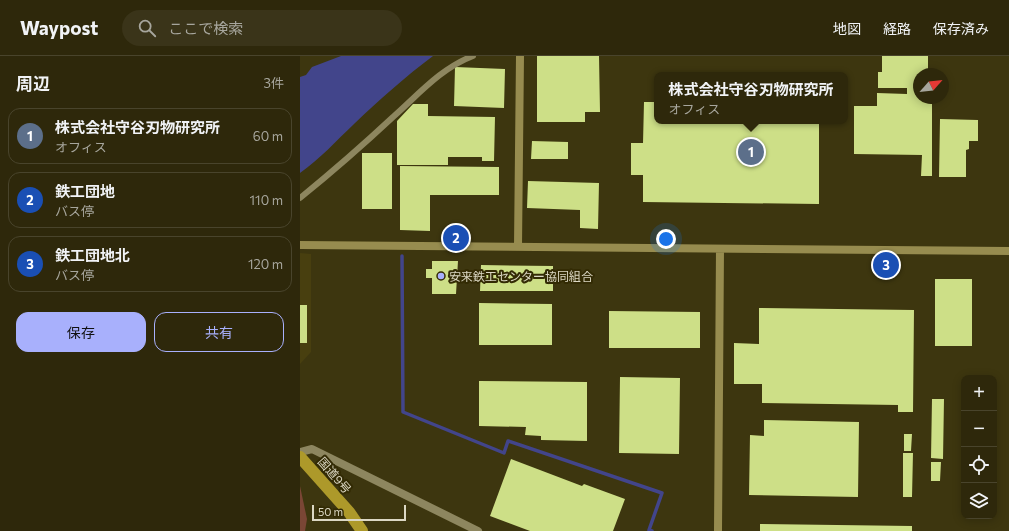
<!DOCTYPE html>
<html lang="ja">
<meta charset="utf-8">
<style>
:root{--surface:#2e280b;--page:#3a3419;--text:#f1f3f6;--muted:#a7a69d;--line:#49442c;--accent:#a8b0fc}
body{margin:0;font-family:Commissioner,"Noto Sans JP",sans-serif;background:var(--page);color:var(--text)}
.controls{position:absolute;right:12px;bottom:12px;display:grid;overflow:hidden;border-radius:8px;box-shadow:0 2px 10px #0003}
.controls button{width:36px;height:36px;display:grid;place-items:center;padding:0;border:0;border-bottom:1px solid var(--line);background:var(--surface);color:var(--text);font:20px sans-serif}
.compass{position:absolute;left:613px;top:12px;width:36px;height:36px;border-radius:50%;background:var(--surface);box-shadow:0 2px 10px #0003;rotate:63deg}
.scale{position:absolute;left:12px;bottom:10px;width:94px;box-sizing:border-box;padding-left:4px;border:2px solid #dcd8c4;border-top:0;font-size:11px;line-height:14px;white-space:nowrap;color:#dcd8c4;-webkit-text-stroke:3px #332b04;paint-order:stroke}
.you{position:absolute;left:366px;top:183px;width:14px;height:14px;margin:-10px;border:3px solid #fff;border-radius:50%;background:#1a73e8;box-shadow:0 0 0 6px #1a73e833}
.badge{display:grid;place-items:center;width:26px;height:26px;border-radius:50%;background:var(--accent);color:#fff;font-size:13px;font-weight:700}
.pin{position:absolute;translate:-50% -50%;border:2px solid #fff;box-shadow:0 1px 4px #0006}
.popup{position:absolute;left:354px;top:16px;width:194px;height:52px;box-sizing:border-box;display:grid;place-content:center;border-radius:8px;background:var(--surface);filter:drop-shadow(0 1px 3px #0005);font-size:13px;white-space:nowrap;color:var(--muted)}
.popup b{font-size:15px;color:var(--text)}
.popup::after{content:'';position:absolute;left:50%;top:100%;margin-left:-8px;border:8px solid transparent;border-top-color:var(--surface)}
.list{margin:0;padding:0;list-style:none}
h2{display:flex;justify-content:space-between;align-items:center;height:52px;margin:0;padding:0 16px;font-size:17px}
h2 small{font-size:13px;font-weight:400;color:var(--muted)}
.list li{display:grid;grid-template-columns:26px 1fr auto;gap:12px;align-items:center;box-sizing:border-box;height:56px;margin:0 8px 8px;padding:0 8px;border:1px solid var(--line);border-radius:12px}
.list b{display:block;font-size:15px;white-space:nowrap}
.list p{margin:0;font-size:13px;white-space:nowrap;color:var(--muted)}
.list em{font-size:13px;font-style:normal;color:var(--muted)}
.actions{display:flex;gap:8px;padding:12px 16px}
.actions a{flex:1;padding:9px 0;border:1px solid var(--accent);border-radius:12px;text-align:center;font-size:14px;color:var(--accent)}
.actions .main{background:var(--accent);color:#111}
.icon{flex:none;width:22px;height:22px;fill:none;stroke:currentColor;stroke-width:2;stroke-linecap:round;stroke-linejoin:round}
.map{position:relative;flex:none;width:709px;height:475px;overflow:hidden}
header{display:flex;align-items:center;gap:24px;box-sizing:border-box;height:56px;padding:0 20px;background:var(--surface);border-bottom:1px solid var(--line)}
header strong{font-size:19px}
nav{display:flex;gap:22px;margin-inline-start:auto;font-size:14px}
.search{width:280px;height:36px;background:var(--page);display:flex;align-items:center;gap:10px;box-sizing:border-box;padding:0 14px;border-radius:22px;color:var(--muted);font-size:15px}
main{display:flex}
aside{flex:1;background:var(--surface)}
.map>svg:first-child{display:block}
.built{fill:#483f0f}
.green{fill:#7a4635}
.water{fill:#42458b}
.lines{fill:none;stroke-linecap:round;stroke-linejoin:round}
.stream{stroke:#42458b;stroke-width:3.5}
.building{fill:#cddf87}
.lane{stroke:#8d865f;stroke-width:6}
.street{stroke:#8d865f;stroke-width:8}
.secondary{stroke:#978c4f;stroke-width:8}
.highway{stroke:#ad992a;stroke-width:12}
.poi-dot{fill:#a8b0fc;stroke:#332b04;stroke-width:1.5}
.labels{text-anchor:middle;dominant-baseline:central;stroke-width:4;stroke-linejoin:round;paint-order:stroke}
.poi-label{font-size:12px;fill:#dcd8c4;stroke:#332b04;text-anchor:start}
.street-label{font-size:12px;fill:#dcd8c4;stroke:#332b04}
</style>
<header>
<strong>Waypost</strong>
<div class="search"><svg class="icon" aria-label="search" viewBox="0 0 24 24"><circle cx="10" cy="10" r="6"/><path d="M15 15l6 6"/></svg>ここで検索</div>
<nav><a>地図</a><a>経路</a><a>保存済み</a></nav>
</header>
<main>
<aside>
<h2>周辺<small>3件</small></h2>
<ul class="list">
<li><span class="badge" style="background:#5c6f8a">1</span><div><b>株式会社守谷刃物研究所</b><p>オフィス</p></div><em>60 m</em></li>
<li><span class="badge" style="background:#1a4fb4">2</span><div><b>鉄工団地</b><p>バス停</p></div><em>110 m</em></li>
<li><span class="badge" style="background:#1a4fb4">3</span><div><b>鉄工団地北</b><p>バス停</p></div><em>120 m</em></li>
</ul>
<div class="actions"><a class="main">保存</a><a>共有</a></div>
</aside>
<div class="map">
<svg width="709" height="475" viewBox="0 0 709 475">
<rect width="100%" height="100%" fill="#3d360f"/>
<path class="built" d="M0 197 11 198V296L0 308Z"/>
<path class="green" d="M0 430 7 463 5 475H0Z"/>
<path class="water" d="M41 0H133C105 21 79 44 54 68 36 85 20 103 0 117V21L6 19 12 11Z"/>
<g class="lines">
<path class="stream" d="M102 200 103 356 204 397 208 385 362 437 349 474 352 475"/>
</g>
<path class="building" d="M237 0H299L300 56H285V66H237Z
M582 0H628V18H619V42H632V120H621L622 99 554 98V50H577V37L607 38V32H578V16H582Z
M155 11 205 13 204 52 154 50Z
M344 46H357V65H519V148L343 146V119H331V87H343Z
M113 48H128V60L195 61 194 105H182V101H148V109H97V65Z
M640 63 678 64V85H669V93L666 94V121H639Z
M232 85 268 86V103H231Z
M62 97H92V153H62Z
M100 110 199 111V139H130V175L100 174Z
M228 125 299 127 298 173 280 172V154L227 152Z
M132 205H158L156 238H132V222H126V213H132Z
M181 209 253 210V235H180Z
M635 223H672V290H635Z
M179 247 252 248V289H179Z
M0 249H7V287H0Z
M459 252 614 254 613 356H598V349L462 347V328H434V287L459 288Z
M309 255 400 256V292H309Z
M320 321 380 322 379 398 319 397Z
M179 325 287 326V385L241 384V380L225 379 226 371 179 370Z
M632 343H644L643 403 631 402Z
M464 364 559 366 558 441 449 439 450 379 464 380Z
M604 378H612L611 395H604Z
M603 397H613L612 441H603Z
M211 403 282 430 284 428 325 443 313 475H230L190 460Z
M631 406H641L640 425H631Z
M460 468 612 470V475H460Z"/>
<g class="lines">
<path class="lane" d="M0 142C32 116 63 89 93 61 118 39 141 12 173 0"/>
<path class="street" d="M0 396 12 393 178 475"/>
<path class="secondary" d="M0 189 709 195
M218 190 220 0
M418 475 420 193"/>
<path class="highway" d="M0 401 49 456 62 475"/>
</g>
<circle class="poi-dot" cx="141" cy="220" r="4"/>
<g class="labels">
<g class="poi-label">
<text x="149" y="220">安来鉄工センター協同組合</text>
</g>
<g class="street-label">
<text transform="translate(35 419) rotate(49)">国道9号</text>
</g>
</g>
</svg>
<div class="controls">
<button>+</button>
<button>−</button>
<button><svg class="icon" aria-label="locate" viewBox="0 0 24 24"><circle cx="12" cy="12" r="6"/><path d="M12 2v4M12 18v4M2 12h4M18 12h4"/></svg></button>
<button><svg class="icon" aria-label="layers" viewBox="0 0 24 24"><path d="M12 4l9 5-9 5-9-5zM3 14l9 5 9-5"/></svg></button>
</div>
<svg class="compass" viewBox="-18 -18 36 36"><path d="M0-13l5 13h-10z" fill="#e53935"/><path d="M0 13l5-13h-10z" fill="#a7a69d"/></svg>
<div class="scale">50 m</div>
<div class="you"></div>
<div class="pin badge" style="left:451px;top:96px;background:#5c6f8a">1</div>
<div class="popup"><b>株式会社守谷刃物研究所</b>オフィス</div>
<div class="pin badge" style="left:156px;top:182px;background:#1a4fb4">2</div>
<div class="pin badge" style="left:586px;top:209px;background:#1a4fb4">3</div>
</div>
</main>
